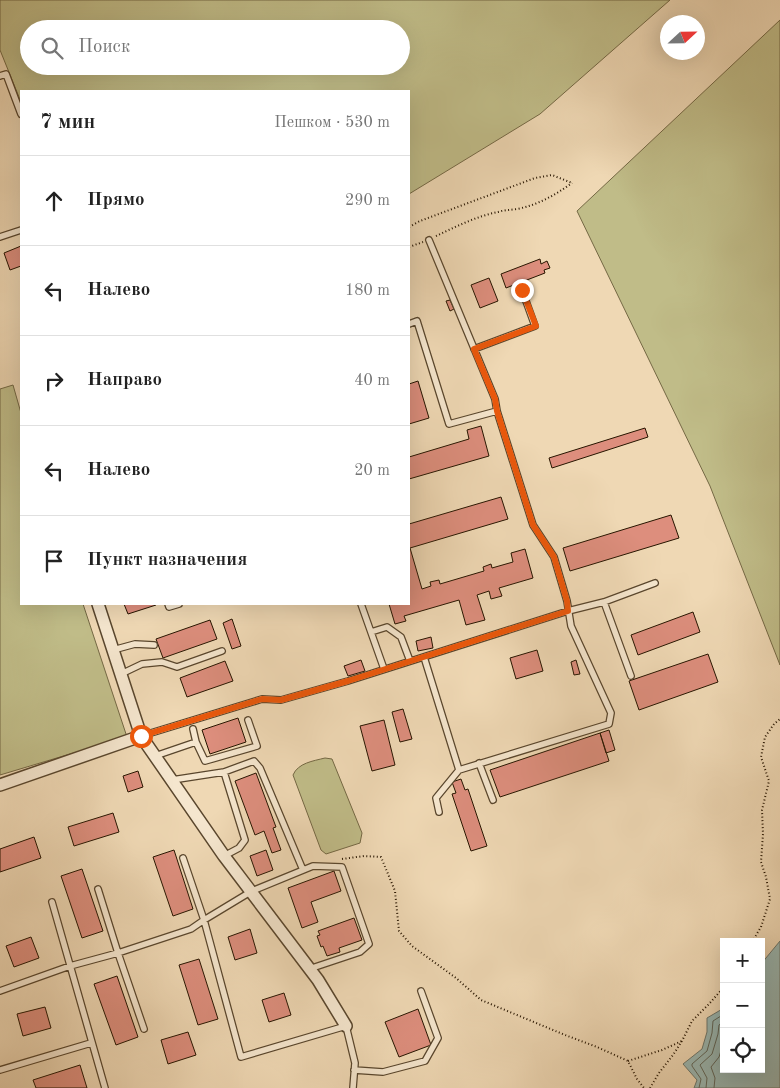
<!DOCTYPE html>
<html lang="ru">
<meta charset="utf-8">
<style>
:root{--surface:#fff;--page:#f6f6f6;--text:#222;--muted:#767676;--line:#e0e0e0}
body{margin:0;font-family:"Old Standard TT",serif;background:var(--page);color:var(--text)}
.controls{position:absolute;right:15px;bottom:15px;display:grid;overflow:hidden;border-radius:0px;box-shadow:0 5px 20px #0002}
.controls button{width:45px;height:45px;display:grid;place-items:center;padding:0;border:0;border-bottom:1px solid var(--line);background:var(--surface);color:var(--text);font:25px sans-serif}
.compass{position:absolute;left:660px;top:15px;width:45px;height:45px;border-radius:50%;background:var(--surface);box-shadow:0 5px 20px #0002;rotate:68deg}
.stop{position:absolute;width:15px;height:15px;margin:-11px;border:4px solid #ea580c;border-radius:50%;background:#fff}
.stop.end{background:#ea580c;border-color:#fff;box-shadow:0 1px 5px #0008}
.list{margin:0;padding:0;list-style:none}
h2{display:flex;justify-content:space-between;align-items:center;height:65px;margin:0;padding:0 20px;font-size:21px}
h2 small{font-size:16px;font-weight:400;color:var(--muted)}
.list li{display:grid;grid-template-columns:32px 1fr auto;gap:15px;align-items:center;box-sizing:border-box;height:90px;padding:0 20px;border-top:1px solid var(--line)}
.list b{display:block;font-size:19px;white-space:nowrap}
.list em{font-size:16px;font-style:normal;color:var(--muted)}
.icon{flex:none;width:28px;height:28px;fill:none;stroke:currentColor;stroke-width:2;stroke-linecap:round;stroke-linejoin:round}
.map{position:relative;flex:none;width:780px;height:1088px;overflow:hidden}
.search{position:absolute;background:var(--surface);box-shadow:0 5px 20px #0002;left:20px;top:20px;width:390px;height:55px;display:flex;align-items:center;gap:12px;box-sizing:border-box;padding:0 18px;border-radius:28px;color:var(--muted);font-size:19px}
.panel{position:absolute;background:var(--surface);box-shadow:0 5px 20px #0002;left:20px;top:90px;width:390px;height:515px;border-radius:0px}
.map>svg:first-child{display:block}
.green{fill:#c0bc88;stroke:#746844;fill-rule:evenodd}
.water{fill:#9bb9b4;stroke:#6d776c}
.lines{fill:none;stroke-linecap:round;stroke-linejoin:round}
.shore{stroke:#61675a;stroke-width:1}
.building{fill:#dd8e7d;stroke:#271500}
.lane-casing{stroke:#59462d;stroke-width:8}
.street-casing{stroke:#59462d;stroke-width:14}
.path{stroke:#271500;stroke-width:2;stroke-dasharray:1 2.5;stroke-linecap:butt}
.lane{stroke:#f5e6ce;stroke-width:5.5}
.street{stroke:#f5e6ce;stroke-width:11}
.route{stroke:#ea580c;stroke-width:6}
</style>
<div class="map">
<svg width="780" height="1088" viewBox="0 0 780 1088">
<rect width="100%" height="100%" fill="#efd8b4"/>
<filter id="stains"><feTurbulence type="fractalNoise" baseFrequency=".004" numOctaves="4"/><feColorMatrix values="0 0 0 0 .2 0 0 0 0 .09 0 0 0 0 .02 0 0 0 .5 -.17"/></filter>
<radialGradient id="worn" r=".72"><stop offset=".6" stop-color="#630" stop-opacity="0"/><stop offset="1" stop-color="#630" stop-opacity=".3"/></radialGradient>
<path class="green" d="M0 0H670L540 114 409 194V91H21V102L0 50ZM29 29H401V66H29Z
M780 20V665L710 486 577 211Z
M13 385 21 413V604H83L127 737 0 775V389Z
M325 758 332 759 362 833 360 843 326 854 321 850 293 775C298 763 313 761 325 758Z"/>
<path class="water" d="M780 941V1088H694L697 1080 683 1064 702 1049 707 1032V1018L724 1008V1069H761V964Z"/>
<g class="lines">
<path class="shore" d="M699 1088 701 1079 692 1066V1064L707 1051 712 1033 713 1021 724 1014
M706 1088 707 1078 700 1065 712 1054 718 1034 719 1025 724 1021
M714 1088 715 1078 711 1067 719 1057 724 1041"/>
</g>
<path class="building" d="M21 246V266L10 270 4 253Z
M540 259 541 264 547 261 550 268 544 270 545 273 506 288 501 274Z
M489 278 498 301 480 308 471 285Z
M450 300 454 309 450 311 446 301Z
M418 381 429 418 409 424V384Z
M481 426 489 456 409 479V457L469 439 467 430Z
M645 428 648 437 552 468 549 458Z
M501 497 508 519 410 548 422 589 431 586 430 582 439 580 440 584 484 571 483 567 491 564 492 568 513 562 511 553 525 549 533 578 499 588 502 596 491 599 489 591 477 595 485 620 466 625 459 600 404 616 406 621 395 624 389 604H409V524Z
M671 515 679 538 570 571 563 548Z
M124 604H155L156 605 128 614Z
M693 612 700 632 638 655 631 635Z
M232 619 241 646 232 649 223 623Z
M210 620 217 639 163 658 156 639Z
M431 637 433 648 418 651 416 641Z
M537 650 543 671 516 679 510 658Z
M708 654 718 682 639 710 629 681Z
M361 660 365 671 348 676 344 666Z
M576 660 580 674 574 675 571 662Z
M225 661 233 681 187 697 180 678Z
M403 709 412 739 400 742 392 712Z
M238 718 246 742 210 754 202 730Z
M384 720 395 765 372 771 360 726Z
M609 730 615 750 606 753 600 733Z
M600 733 609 761 500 797 490 770Z
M138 771 143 787 128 792 123 776Z
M256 773 276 827 273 828 281 850 272 853 264 831 255 835 235 781Z
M461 779 465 790 468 789 487 846 471 851 452 794 456 793 452 782Z
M113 813 119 832 74 846 68 827Z
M34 837 41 858 0 872V849Z
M174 850 193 909 173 916 153 857Z
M266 850 273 870 257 876 250 856Z
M82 869 103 931 82 938 61 876Z
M334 871 341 891 311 902 318 922 302 928 288 888Z
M354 918 362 940 339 948 340 952 327 956 323 946 321 947 317 936 320 935 318 931Z
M250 929 257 953 235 960 228 937Z
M31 937 39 958 14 967 6 946Z
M199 959 218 1019 198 1025 179 965Z
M117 976 138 1037 116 1045 94 984Z
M284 993 291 1015 269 1022 262 1000Z
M45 1007 51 1028 23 1036 17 1014Z
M418 1009 431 1045 399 1057 385 1022Z
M188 1032 196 1055 168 1064 161 1040Z
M80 1065 87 1088H36L33 1080Z"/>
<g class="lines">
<g class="lane-casing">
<path id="lane" d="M0 76 6 74 21 114
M0 237 21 230
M409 324 417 321 449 424 497 411
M474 349 535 326 522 290
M604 602 631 676
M168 604 169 607 179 604
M361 604 384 669
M371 632 387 627 401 637 410 661
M113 650 135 644 154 645
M424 657 459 770 609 724 611 713 571 626 567 601 554 557 533 525 497 411 495 399 429 240
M121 674 142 664 162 662 177 667 222 651
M193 729 196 742 205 761 257 746 248 720
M141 736 262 699 281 700 348 681 568 611 604 602 655 583
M155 756 196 742
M479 763 493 800
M224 772 245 840 239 848 224 856
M172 780 224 772 254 761 260 768 303 870
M439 812 436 798 459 770
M183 858 204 920 241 1057 346 1026 355 1063 353 1088
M98 889 118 953 144 1029
M52 902 105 1088
M0 991 70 966 118 953 191 929 204 920 252 891 313 866 342 867 369 944 360 952 309 969
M0 1070 91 1043
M354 1070 383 1072 425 1061 438 1038 421 991"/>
</g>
<g class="street-casing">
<path id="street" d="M98 604 141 736 224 856 318 980 346 1026
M0 785 141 736"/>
</g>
<path class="path" d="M409 227 420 221 535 178 552 175 572 183
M436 236C455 227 477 216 498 212 504 210 510 210 517 209 538 205 555 195 572 183
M409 247 423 242
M342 859 364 856 381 857 395 891 399 931 412 946 456 978 481 1000 565 1035 597 1047 628 1061 637 1079 644 1088
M752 942 761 927 770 899 766 877 761 862 763 834 762 810 769 781 761 757 765 737 774 724 780 719
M628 1061 662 1050 682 1041
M650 1088 659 1073 673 1055 682 1041 692 1021 709 1004 724 987"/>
<use href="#lane" class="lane"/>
<use href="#street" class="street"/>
</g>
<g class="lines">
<path class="route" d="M141 736 262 699 281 700 348 681 568 611 567 601 554 557 533 525 497 411 495 399 474 349 536 326 522 290"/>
</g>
<rect width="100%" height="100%" filter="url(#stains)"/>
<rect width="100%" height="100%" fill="url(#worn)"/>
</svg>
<div class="controls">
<button>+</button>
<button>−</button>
<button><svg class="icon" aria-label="locate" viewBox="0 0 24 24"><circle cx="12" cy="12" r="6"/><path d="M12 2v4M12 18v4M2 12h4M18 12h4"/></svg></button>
</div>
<svg class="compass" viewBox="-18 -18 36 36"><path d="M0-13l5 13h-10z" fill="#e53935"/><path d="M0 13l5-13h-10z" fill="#767676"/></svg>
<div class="stop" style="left:141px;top:736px"></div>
<div class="stop end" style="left:522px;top:290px"></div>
<div class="search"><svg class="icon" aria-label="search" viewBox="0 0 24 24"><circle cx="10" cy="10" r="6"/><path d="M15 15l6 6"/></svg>Поиск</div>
<section class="panel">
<h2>7 мин<small>Пешком · 530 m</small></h2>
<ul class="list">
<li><svg class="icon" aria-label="ahead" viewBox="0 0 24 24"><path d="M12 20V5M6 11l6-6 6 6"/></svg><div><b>Прямо</b></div><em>290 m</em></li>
<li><svg class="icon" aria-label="left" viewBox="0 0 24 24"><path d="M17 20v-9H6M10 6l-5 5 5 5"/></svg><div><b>Налево</b></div><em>180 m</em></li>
<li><svg class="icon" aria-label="right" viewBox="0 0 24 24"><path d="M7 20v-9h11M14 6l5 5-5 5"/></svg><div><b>Направо</b></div><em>40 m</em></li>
<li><svg class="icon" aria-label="left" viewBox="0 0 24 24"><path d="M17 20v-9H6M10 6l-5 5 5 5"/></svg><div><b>Налево</b></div><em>20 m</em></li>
<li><svg class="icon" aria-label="arrive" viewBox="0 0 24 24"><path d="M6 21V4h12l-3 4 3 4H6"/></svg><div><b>Пункт назначения</b></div></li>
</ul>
</section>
</div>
